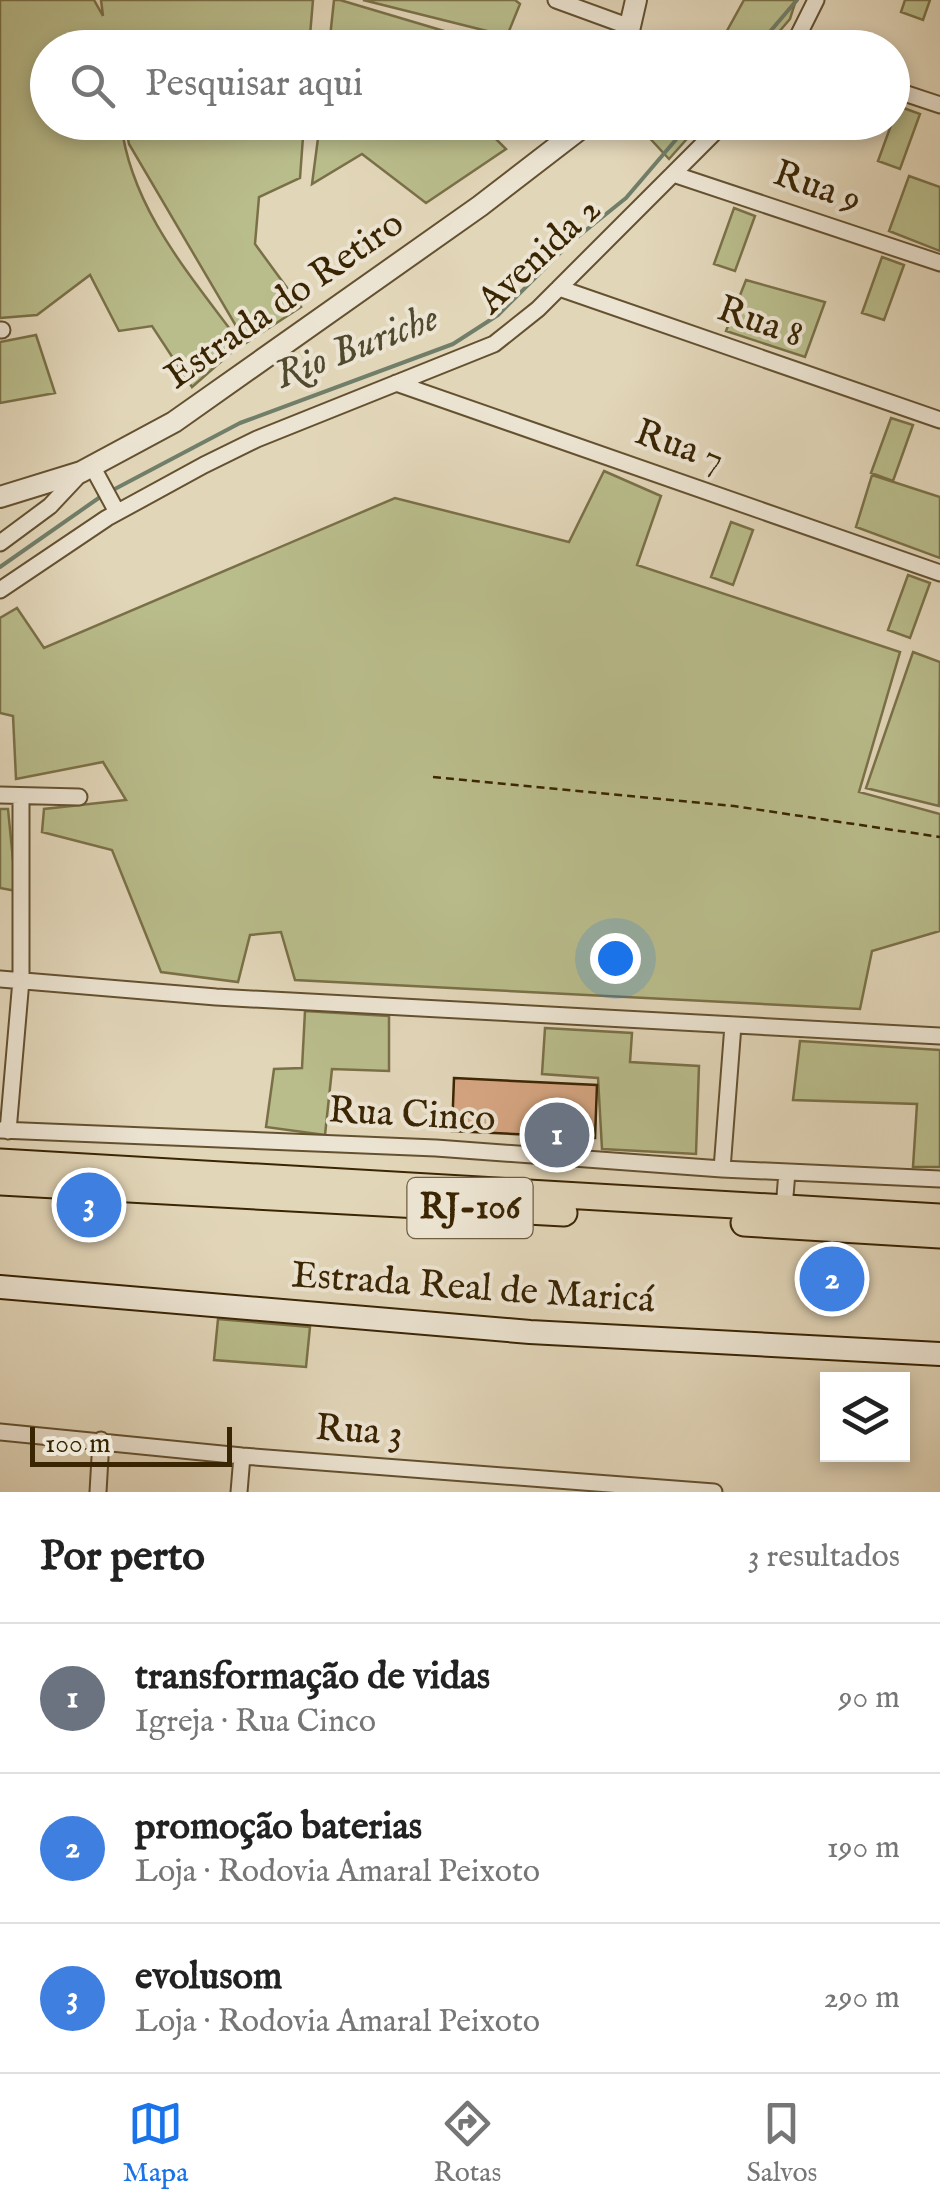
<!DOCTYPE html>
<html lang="pt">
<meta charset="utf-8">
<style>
:root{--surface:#fff;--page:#f2f2f2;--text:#222;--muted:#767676;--line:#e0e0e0;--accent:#1a73e8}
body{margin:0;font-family:"IM FELL English",serif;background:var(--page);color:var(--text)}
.controls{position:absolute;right:30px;bottom:30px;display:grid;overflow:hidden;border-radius:0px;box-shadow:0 5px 15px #0003}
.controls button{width:90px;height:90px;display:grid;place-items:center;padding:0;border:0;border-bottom:2px solid var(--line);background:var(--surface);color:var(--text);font:50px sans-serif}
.scale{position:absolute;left:30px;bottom:25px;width:202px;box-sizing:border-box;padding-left:10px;border:5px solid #3a2503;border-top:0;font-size:28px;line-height:35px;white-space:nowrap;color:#3a2503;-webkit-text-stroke:8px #ece4d2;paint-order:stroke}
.you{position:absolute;left:615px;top:958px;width:35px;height:35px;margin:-25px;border:8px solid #fff;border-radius:50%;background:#1a73e8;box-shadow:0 0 0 15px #1a73e833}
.badge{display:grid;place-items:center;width:65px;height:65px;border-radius:50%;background:var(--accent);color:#fff;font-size:32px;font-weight:700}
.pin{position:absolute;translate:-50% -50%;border:5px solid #fff;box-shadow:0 2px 10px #0006}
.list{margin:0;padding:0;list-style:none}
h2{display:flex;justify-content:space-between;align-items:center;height:130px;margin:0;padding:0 40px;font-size:42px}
h2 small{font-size:32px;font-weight:400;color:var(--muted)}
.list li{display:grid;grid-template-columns:65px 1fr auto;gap:30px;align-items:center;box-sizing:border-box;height:150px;padding:0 40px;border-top:2px solid var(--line)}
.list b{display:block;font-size:38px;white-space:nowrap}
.list p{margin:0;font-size:32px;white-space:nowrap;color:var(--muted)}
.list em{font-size:32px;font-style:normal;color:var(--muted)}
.icon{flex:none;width:55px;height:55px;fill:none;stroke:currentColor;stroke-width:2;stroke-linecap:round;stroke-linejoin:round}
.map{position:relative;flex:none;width:940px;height:1492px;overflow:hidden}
.search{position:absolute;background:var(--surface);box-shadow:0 5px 15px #0003;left:30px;right:30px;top:30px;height:110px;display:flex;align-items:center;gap:25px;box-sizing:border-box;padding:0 35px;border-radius:55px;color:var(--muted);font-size:38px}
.sheet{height:580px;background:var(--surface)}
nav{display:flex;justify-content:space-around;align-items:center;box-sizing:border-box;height:140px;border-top:2px solid var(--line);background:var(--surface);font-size:28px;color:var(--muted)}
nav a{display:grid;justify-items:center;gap:5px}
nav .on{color:var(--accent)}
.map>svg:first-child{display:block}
.green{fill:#b9bc8b;stroke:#7a7047;stroke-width:2.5}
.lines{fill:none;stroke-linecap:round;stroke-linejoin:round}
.stream{stroke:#717e69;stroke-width:4}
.building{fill:#d6a682;stroke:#3a2503;stroke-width:2.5}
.minor-casing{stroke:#645130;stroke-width:19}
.tertiary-casing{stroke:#645130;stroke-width:24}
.secondary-casing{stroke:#3a2503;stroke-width:26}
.trunk-casing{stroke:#3a2503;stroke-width:29}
.path{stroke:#3a2503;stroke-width:2.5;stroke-dasharray:8 5;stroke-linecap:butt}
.minor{stroke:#ece4d2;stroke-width:15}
.tertiary{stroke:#ece4d2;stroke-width:20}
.secondary{stroke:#ece4d2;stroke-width:22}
.trunk{stroke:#e2d6b9;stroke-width:25}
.labels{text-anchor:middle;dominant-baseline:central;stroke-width:8;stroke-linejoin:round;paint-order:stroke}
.shield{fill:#ece4d2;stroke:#6f5e41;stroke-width:2.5}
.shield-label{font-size:35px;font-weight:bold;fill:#3a2503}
.street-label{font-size:38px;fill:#3a2503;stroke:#ece4d2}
.water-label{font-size:40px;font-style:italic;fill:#514a2e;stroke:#ece4d2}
</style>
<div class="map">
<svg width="940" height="1492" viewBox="0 0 940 1492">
<rect width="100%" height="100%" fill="#e2d6b9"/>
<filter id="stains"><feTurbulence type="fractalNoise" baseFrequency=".002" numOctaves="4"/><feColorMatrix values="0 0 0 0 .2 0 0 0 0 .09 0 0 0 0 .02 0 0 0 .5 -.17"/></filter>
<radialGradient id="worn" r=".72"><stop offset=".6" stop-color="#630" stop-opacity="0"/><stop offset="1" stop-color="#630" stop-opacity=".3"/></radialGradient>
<path class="green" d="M0 0H94L103 16 101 0H313L309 47 48 48V122L121 123C131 209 191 276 241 344L192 387 152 326 119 331 90 275 37 315 0 318Z
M334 0H340L471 39 459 47H329Z
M363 0H515L520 4 507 36Z
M744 0H796L790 19 766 47H718Z
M905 0H930L923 20 901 12Z
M898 106 920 114 900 169 878 161Z
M655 122H701V123L669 159 645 133Z
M125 123H304L300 178 259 197 255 244 301 307 246 343 129 144Z
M320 123H480L506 149 426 203 362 154 312 184Z
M909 176 940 187V251L889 231Z
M734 208 755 216 735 271 714 264Z
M882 257 904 265 884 320 862 313Z
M746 280 825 302 805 357 726 331Z
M36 335 55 393 0 403V342Z
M891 418 913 425 893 481 871 473Z
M604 471 661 496 637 565 900 652 859 792 940 814V931L872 951 860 1009 295 980 281 932 250 935 238 982 161 972 112 850 42 832 44 809 126 800 103 762 16 779 13 716 0 713V618L17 608 44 648 395 498 569 542Z
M872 475 940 497V558L856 527Z
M731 522 753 530 733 585 711 577Z
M908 575 930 583 910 638 888 630Z
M913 652 940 662 939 806 866 788Z
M0 809H8L16 891 0 888Z
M305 1011 389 1016V1071L332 1069 325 1135 266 1127 274 1069 302 1068Z
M545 1028 632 1033 630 1062 699 1066 696 1154 602 1149 598 1078 542 1074Z
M800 1041 940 1050V1167H913L917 1104 793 1100Z
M218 1319 310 1327 306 1367 214 1360Z"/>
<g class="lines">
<path class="stream" d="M756 48 797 0
M111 491 240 423 453 344 498 315 570 243 626 198 691 122
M0 567 103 495"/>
</g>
<path class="building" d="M454 1078 597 1085 595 1138 452 1131Z"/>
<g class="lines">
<g class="minor-casing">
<path id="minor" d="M556 0 630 27
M792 48 816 0
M892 89 940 105
M673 174 940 263
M559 288 940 420
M0 330H2
M396 383 940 573
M92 466 117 512
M0 543 50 506 80 474
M0 590 107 518 204 465 257 439 494 344 538 309 725 122
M0 795 79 797
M0 979 216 997 940 1036
M0 1130 436 1148 722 1169 940 1179
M8 1131 21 980V797
M722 1169 733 1025
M784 1208 787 1172
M0 1432 242 1456 714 1492
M98 1492 101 1440
M239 1492 242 1456"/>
</g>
<g class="tertiary-casing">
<path id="tertiary" d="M625 48 636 0
M0 497 81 472 174 422 480 206 589 122"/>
</g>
<g class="secondary-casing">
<path id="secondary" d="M0 1287 530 1332 940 1354"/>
</g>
<g class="trunk-casing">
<path id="trunk" d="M0 1162 940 1217
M0 1182 564 1213
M744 1223 940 1235"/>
</g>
<path class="path" d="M433 777 734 806 940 837"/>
<use href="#minor" class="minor"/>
<use href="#tertiary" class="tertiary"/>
<use href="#secondary" class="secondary"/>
<use href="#trunk" class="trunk"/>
</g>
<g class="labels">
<rect class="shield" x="407.5" y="1178" width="125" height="60" rx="8"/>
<g class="shield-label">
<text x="470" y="1208">RJ-106</text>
</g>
<g class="street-label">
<text transform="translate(817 188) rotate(19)">Rua 9</text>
<text transform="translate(540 256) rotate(-43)">Avenida 2</text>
<text transform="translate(285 301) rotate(-35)">Estrada do Retiro</text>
<text transform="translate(760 323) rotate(19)">Rua 8</text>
<text transform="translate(679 447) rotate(19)">Rua 7</text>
<text transform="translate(412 1116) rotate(3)">Rua Cinco</text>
<text transform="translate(473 1289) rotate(4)">Estrada Real de Maricá</text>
<text transform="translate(359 1432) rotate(4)">Rua 3</text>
</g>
<g class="water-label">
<text transform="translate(357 348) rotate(-21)">Rio Buriche</text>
</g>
</g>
<rect width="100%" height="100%" filter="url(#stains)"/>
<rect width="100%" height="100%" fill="url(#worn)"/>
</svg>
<div class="controls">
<button><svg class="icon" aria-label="layers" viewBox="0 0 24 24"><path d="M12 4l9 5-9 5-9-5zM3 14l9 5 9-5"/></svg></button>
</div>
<div class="scale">100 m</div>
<div class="you"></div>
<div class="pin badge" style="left:557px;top:1135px;background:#6b7280">1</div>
<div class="pin badge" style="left:832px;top:1279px;background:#3f7fe0">2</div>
<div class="pin badge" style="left:89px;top:1205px;background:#3f7fe0">3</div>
<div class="search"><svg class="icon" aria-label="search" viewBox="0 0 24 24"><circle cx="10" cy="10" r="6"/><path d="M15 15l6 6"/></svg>Pesquisar aqui</div>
</div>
<section class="sheet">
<h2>Por perto<small>3 resultados</small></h2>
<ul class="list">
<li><span class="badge" style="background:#6b7280">1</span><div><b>transformação de vidas</b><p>Igreja · Rua Cinco</p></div><em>90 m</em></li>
<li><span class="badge" style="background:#3f7fe0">2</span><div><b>promoção baterias</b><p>Loja · Rodovia Amaral Peixoto</p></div><em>190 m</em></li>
<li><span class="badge" style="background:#3f7fe0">3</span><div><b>evolusom</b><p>Loja · Rodovia Amaral Peixoto</p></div><em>290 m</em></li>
</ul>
</section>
<nav>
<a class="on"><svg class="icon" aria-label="map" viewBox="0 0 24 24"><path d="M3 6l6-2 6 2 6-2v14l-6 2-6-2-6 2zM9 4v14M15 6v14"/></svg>Mapa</a>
<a><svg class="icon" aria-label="directions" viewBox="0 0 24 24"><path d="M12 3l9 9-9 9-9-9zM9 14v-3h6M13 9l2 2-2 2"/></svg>Rotas</a>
<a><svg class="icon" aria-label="saved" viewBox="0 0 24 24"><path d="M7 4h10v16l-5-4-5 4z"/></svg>Salvos</a>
</nav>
